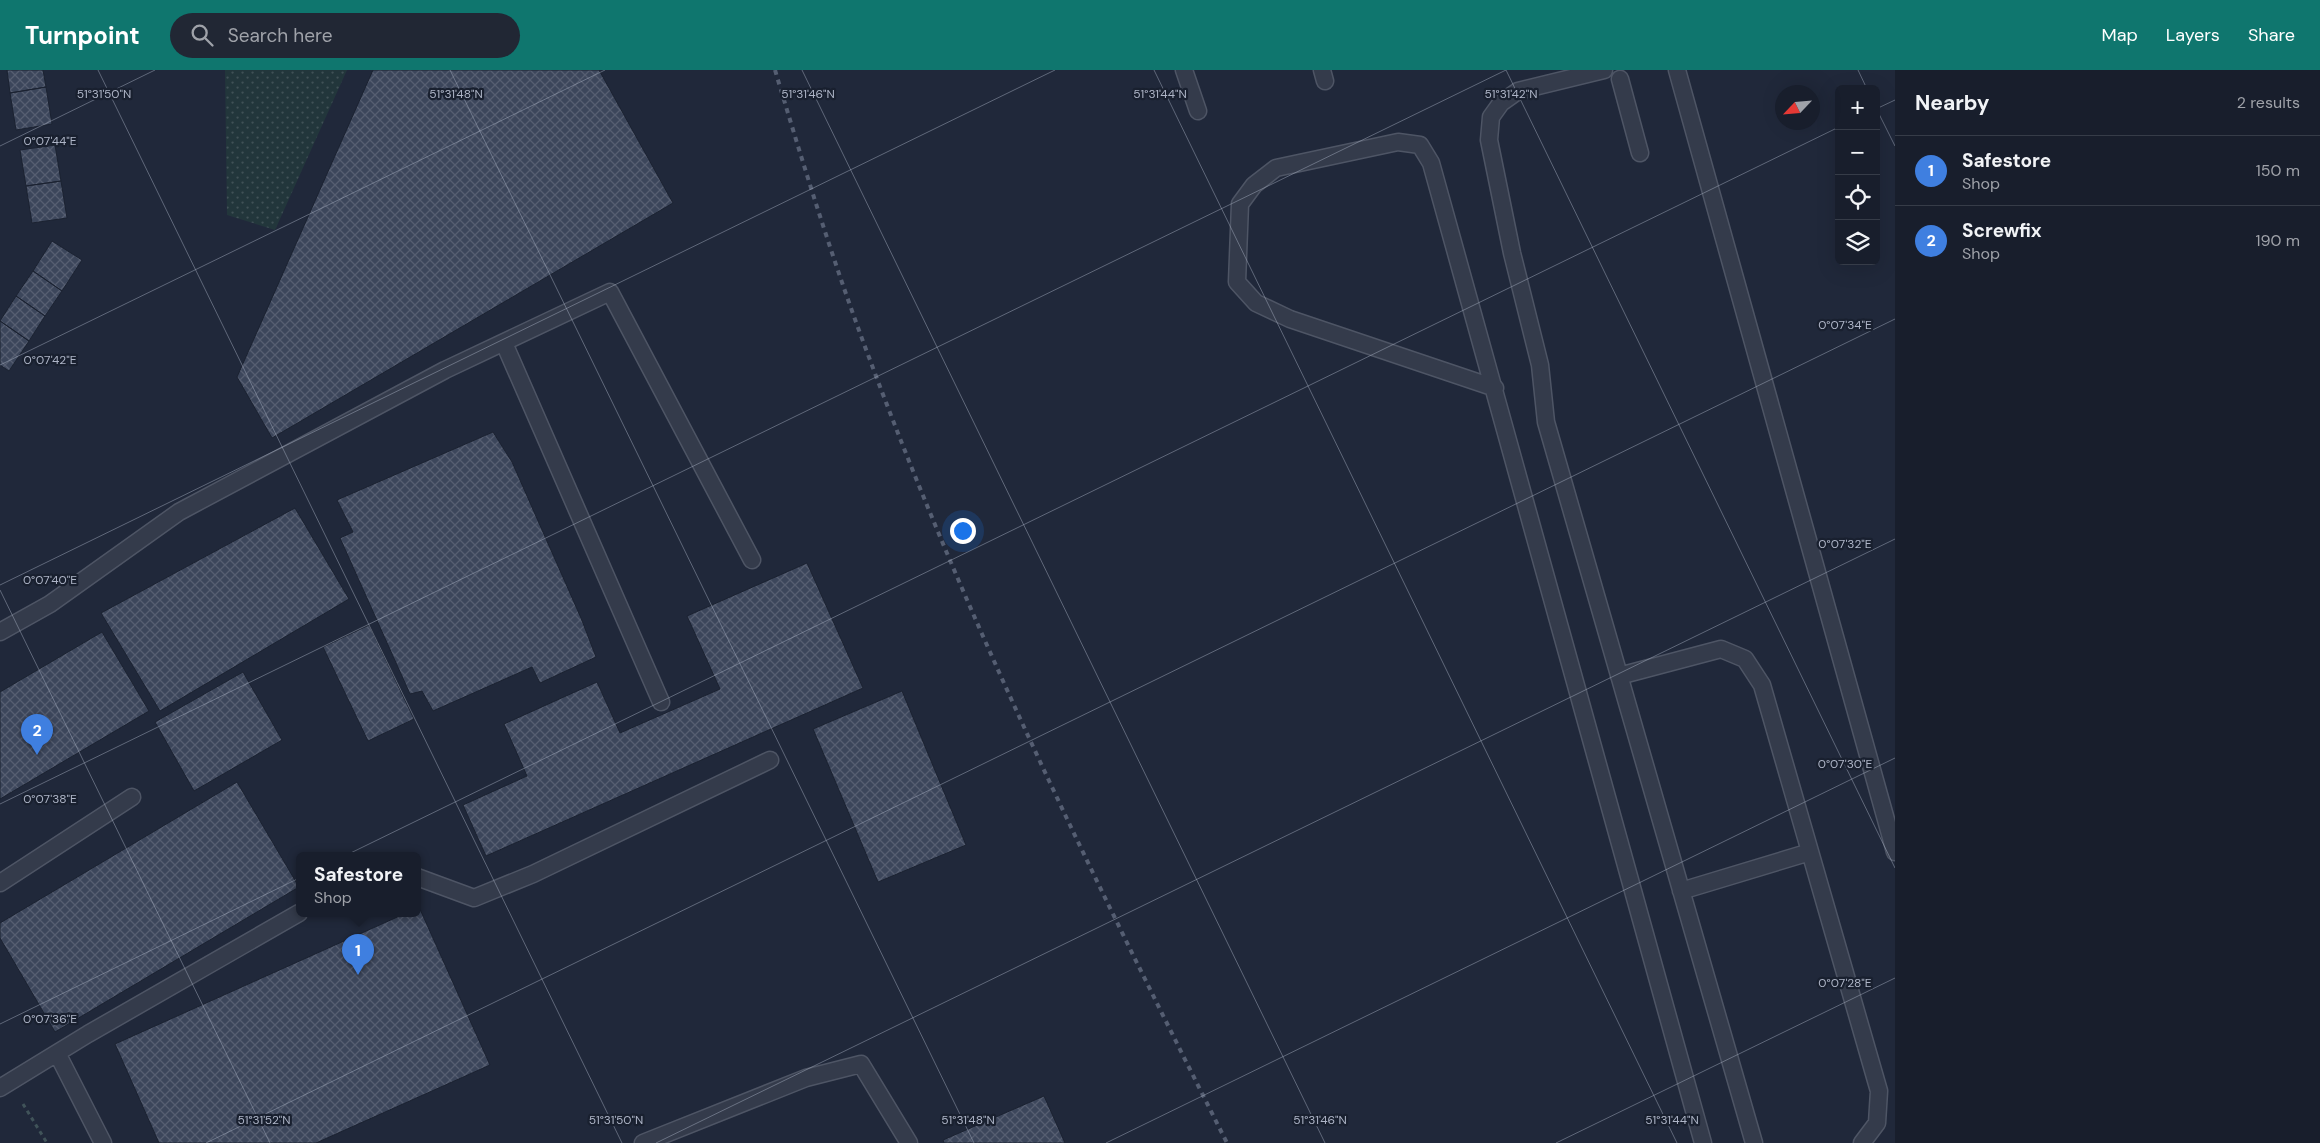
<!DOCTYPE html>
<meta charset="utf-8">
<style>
:root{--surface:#181e2c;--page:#212734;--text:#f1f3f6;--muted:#9fa2a9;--line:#363c48;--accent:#0f766e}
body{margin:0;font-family:"DM Sans",sans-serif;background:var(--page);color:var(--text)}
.controls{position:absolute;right:15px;top:15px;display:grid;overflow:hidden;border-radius:8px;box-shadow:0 5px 20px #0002}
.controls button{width:45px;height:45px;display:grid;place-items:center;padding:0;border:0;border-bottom:1px solid var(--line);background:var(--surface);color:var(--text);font:25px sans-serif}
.compass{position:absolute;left:1775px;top:15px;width:45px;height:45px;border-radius:50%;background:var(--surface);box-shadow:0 5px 20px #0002;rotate:244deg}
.you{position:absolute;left:962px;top:460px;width:18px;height:18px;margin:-12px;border:4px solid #fff;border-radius:50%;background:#1a73e8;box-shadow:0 0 0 8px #1a73e833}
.badge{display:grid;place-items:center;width:32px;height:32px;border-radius:50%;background:var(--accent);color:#fff;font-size:16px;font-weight:700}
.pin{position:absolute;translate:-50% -41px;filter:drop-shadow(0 1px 2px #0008)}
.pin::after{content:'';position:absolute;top:26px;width:18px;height:15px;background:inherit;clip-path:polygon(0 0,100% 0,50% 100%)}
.popup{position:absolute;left:296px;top:782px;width:125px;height:65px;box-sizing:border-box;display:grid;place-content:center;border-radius:8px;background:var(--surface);filter:drop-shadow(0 1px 4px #0005);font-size:16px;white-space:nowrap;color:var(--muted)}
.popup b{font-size:19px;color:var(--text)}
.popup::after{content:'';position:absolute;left:50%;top:100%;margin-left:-10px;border:10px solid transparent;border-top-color:var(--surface)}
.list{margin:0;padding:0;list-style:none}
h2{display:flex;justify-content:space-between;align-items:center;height:65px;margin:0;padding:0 20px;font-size:21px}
h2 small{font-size:16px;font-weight:400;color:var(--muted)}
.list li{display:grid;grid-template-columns:32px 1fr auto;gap:15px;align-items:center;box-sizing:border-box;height:70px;padding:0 20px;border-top:1px solid var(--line)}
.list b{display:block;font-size:19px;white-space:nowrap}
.list p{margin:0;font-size:16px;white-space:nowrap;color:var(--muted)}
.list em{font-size:16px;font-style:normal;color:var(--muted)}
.icon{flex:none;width:28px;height:28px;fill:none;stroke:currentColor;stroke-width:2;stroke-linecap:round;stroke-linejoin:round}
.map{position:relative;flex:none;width:1895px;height:1073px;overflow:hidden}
header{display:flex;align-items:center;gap:30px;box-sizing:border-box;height:70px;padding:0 25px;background:var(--accent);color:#fff}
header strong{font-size:24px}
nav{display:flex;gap:28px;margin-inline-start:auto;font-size:18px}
.search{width:350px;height:45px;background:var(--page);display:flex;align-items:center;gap:12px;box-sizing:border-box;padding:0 18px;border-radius:28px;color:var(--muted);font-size:19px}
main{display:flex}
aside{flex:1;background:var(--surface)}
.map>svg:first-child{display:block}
.park{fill:url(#park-dots)}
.building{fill:url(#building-cross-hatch);stroke:#1b2231}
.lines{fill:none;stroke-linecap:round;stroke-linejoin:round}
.service-casing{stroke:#4e5565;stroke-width:19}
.path{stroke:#405359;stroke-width:3;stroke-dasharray:4 4;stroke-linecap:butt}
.service{stroke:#343b4b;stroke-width:16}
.rail{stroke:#555e72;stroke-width:4;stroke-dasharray:5 5;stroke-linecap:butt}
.ticks{fill:none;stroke:#aeb5c7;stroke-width:1;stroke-opacity:0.45}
.ticks-label{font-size:12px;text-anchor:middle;fill:#aeb5c7;stroke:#19202f;stroke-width:4.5;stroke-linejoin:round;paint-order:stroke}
</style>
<header>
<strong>Turnpoint</strong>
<div class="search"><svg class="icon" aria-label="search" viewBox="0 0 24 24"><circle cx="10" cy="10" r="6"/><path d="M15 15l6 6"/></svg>Search here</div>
<nav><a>Map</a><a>Layers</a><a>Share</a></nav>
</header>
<main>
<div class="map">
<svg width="1895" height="1073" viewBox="0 0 1895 1073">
<defs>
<pattern id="park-dots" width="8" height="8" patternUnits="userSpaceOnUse" patternTransform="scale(1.25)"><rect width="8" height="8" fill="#22363b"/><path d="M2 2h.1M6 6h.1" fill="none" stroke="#405156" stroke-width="1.8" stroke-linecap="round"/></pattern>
<pattern id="building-cross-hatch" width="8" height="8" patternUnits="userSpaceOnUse" patternTransform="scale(1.25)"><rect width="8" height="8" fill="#3c465b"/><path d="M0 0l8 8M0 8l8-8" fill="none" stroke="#565e71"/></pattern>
</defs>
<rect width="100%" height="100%" fill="#20283a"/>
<path class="park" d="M225 0H347L275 160 227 145Z"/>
<path class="building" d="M7 0H43L46 17 10 23Z
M373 0H599L673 133 272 368 237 307Z
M46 17 52 54 16 60 10 23Z
M55 75 61 111 26 116 20 80Z
M61 111 67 148 32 153 26 116Z
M52 171 82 190 62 221 33 201Z
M33 201 62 221 45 246 16 226Z
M16 226 45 246 29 271 0 251Z
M0 251 29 271 9 301 0 295Z
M493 362 512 392 581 548 596 587 540 613 532 597 433 641 422 621 410 624 340 468 353 462 337 430Z
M295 438 349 529 160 641 101 543Z
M807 493 863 618 486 786 463 735 527 706 504 654 597 612 620 663 720 619 687 546Z
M369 555 414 649 368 671 323 577Z
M102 562 149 641 0 729V622Z
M243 602 282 670 194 721 155 652Z
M902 621 966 775 878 812 813 659Z
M237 712 299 817 55 962 0 868V853Z
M419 837 490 995 316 1073H159L115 974 404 844H417V838Z
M1044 1026 1065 1073H944L943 1070Z"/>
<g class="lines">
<g class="service-casing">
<path id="service" d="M1184 0 1198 41
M1322 0 1325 11
M1604 0 1518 21 1501 33 1491 47 1489 70 1512 183 1540 295 1546 352 1754 1073
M1677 0 1895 782
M1620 9 1640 83
M504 273 661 632
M1495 318 1290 249 1256 233 1237 212 1240 134 1254 115 1276 98 1398 72 1420 75 1431 93 1703 1073
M0 562 50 534 179 442 445 300 610 222 752 490
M1619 606 1721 579 1745 589 1762 615 1879 1021 1877 1053 1862 1073
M417 807 474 828 533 804 770 690
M0 813 132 727
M1681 821 1810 782
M57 983 103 1073
M0 1018 88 964 299 843
M643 1073 806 1008 861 994 909 1073"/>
</g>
<path class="path" d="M23 1034 47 1073"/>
<use href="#service" class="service"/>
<path class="rail" d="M775 0C804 97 834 195 870 290 970 559 1098 817 1227 1073"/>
</g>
<path class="ticks" d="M98 0 622 1073M450 0 974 1073M802 0 1325 1073M1154 0 1677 1073M1506 0 1895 798M1858 0 1867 19M1876 38 1895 76M1876 39 1895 30M0 76 155 0M0 295 605 0M0 515 1055 0M0 520 270 1073M0 734 1506 0M0 954 1839 57M206 1073 1895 249M656 1073 1895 469M1106 1073 1895 688M1556 1073 1895 908"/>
<g class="ticks-label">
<text x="1511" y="28">51°31'42"N</text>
<text x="104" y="28">51°31'50"N</text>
<text x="456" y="28">51°31'48"N</text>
<text x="808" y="28">51°31'46"N</text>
<text x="1160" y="28">51°31'44"N</text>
<text x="50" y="75">0°07'44"E</text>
<text x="1845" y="259">0°07'34"E</text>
<text x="50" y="294">0°07'42"E</text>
<text x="1845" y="478">0°07'32"E</text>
<text x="50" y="514">0°07'40"E</text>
<text x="1845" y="698">0°07'30"E</text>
<text x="50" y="733">0°07'38"E</text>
<text x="1845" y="917">0°07'28"E</text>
<text x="50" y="953">0°07'36"E</text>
<text x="264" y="1054">51°31'52"N</text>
<text x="616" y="1054">51°31'50"N</text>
<text x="968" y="1054">51°31'48"N</text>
<text x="1320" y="1054">51°31'46"N</text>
<text x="1672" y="1054">51°31'44"N</text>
</g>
</svg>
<div class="controls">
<button>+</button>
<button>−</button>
<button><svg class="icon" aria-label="locate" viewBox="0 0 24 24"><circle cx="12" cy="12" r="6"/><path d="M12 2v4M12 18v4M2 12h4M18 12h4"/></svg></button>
<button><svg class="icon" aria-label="layers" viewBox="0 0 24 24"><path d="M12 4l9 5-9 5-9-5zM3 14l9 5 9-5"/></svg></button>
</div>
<svg class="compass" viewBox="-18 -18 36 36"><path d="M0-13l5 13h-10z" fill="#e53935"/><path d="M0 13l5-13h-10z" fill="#9fa2a9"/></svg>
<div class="you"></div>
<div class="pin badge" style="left:358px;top:905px;background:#3f7fe0">1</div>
<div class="popup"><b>Safestore</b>Shop</div>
<div class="pin badge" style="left:37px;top:685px;background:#3f7fe0">2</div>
</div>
<aside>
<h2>Nearby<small>2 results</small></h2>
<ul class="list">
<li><span class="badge" style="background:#3f7fe0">1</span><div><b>Safestore</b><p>Shop</p></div><em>150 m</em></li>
<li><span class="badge" style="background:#3f7fe0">2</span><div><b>Screwfix</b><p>Shop</p></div><em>190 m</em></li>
</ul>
</aside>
</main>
